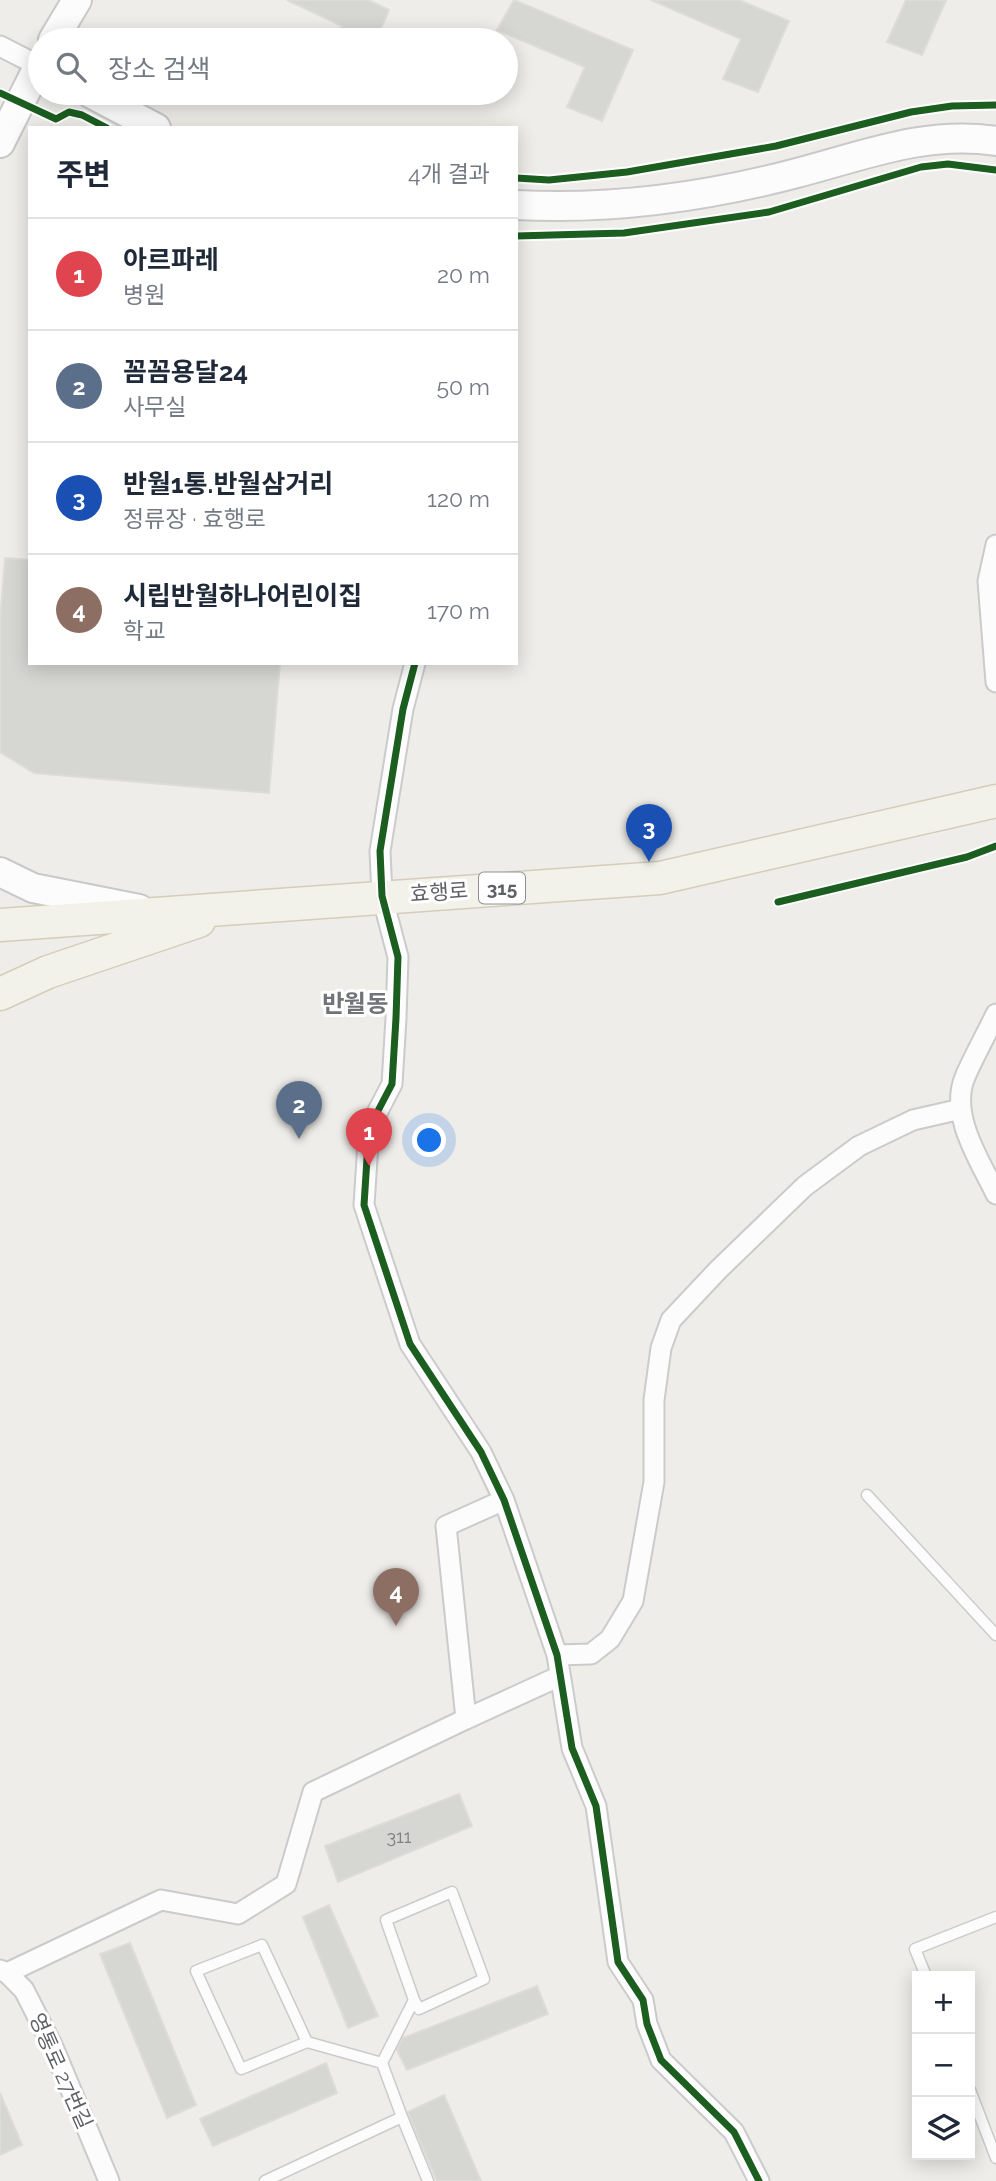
<!DOCTYPE html>
<html lang="ko">
<meta charset="utf-8">
<style>
:root{--surface:#fff;--page:#f2f2f3;--text:#1f2937;--muted:#747a83;--line:#e0e1e3;--accent:#db2777}
body{margin:0;font-family:Raleway,"Noto Sans KR",sans-serif;background:var(--page);color:var(--text)}
.controls{position:absolute;right:21px;bottom:21px;display:grid;overflow:hidden;border-radius:0px;box-shadow:0 4px 18px #0003}
.controls button{width:63px;height:63px;display:grid;place-items:center;padding:0;border:0;border-bottom:2px solid var(--line);background:var(--surface);color:var(--text);font:35px sans-serif}
.you{position:absolute;left:430px;top:1141px;width:24px;height:24px;margin:-18px;border:5px solid #fff;border-radius:50%;background:#1a73e8;box-shadow:0 0 0 10px #1a73e833}
.badge{display:grid;place-items:center;width:46px;height:46px;border-radius:50%;background:var(--accent);color:#fff;font-size:23px;font-weight:700}
.pin{position:absolute;translate:-50% -58px;filter:drop-shadow(0 2px 4px #0008)}
.pin::after{content:'';position:absolute;top:37px;width:24px;height:21px;background:inherit;clip-path:polygon(0 0,100% 0,50% 100%)}
.list{margin:0;padding:0;list-style:none}
h2{display:flex;justify-content:space-between;align-items:center;height:91px;margin:0;padding:0 28px;font-size:30px}
h2 small{font-size:23px;font-weight:400;color:var(--muted)}
.list li{display:grid;grid-template-columns:46px 1fr auto;gap:21px;align-items:center;box-sizing:border-box;height:112px;padding:0 28px;border-top:2px solid var(--line)}
.list b{display:block;font-size:26px;white-space:nowrap}
.list p{margin:0;font-size:23px;white-space:nowrap;color:var(--muted)}
.list em{font-size:23px;font-style:normal;color:var(--muted)}
.icon{flex:none;width:38px;height:38px;fill:none;stroke:currentColor;stroke-width:2;stroke-linecap:round;stroke-linejoin:round}
.map{position:relative;flex:none;width:996px;height:2181px;overflow:hidden}
.search{position:absolute;background:var(--surface);box-shadow:0 4px 18px #0003;left:28px;top:28px;width:490px;height:77px;display:flex;align-items:center;gap:18px;box-sizing:border-box;padding:0 24px;border-radius:38px;color:var(--muted);font-size:26px}
.panel{position:absolute;background:var(--surface);box-shadow:0 4px 18px #0003;left:28px;top:126px;width:490px;height:539px;border-radius:0px}
.map>svg:first-child{display:block}
.building{fill:#d6d6d3;stroke:#dddcd8;stroke-width:2}
.lines{fill:none;stroke-linecap:round;stroke-linejoin:round}
.lane-casing{stroke:#cbcbcb;stroke-width:13}
.street-casing{stroke:#cbcbcb;stroke-width:23}
.secondary-casing{stroke:#c9c9ca;stroke-width:32}
.primary-casing{stroke:#d3ceba;stroke-width:35}
.lane{stroke:#fcfcfc;stroke-width:10}
.street{stroke:#fcfcfc;stroke-width:19}
.secondary{stroke:#fcfcfc;stroke-width:28}
.primary{stroke:#f2f2ea;stroke-width:32}
.cycleway-casing{stroke:#fff;stroke-width:11}
.cycleway{stroke:#1b5e20;stroke-width:7}
.labels{text-anchor:middle;dominant-baseline:central;stroke-width:6;stroke-linejoin:round;paint-order:stroke}
.number-label{font-size:18px;fill:#7d7f82}
.shield{fill:#fff;stroke:#8f9094;stroke-width:2}
.shield-label{font-size:19px;font-weight:bold;fill:#5f6166}
.street-label{font-size:21px;fill:#5f6166;stroke:#fff}
.quarter-label{font-size:24px;font-weight:bold;fill:#707378;stroke:#fff}
</style>
<div class="map">
<svg width="996" height="2181" viewBox="0 0 996 2181">
<rect width="100%" height="100%" fill="#eeede9"/>
<path class="building" d="M287 0H368L389 10 376 40H336L342 26Z
M514 0 633 50 602 121 567 107 585 67 497 30Z
M651 0H739L789 21 758 92 723 79 741 39Z
M906 0H946L922 55 887 42Z
M5 558 30 560V663H280L269 793 34 773 0 752V622Z
M459 1794 472 1826 338 1882 325 1846Z
M329 1905 378 2016 348 2028 303 1917Z
M130 1943 196 2105 167 2118 100 1954Z
M537 1986 548 2014 407 2070 397 2050 403 2038Z
M326 2063 337 2093 213 2146 200 2119Z
M0 2093 22 2145 0 2155Z
M444 2095 481 2181H437L424 2151 408 2112Z"/>
<g class="lines">
<g class="lane-casing">
<path id="lane" d="M867 1495 996 1635
M926 1976 915 1949 996 1917
M307 2042 262 1945 196 1971 241 2069 307 2042 382 2063
M970 2090 996 2158
M402 2117 382 2063 414 2000 386 1920 452 1892 484 1979 419 2009 414 2000
M265 2181 402 2117 428 2181"/>
</g>
<g class="street-casing">
<path id="street" d="M0 46 39 66
M996 545 988 581 996 682
M415 663 403 709 380 851 382 896 398 957 396 1018 392 1084 369 1128 364 1205 410 1344 481 1452 504 1500 557 1655 572 1748 596 1806 618 1962 643 2000 647 2024 661 2060 734 2132 759 2181
M996 1014C986 1035 974 1056 965 1077 949 1115 980 1161 996 1194
M557 1655 591 1654 610 1639 633 1601 654 1482V1400L661 1348 671 1320 718 1270 805 1186 859 1146 913 1120 961 1109
M466 1719 560 1676
M0 1970 7 1973 24 1990 53 2047 109 2181
M7 1973 161 1900 238 1914 286 1884 313 1792 466 1719 446 1526 504 1500"/>
</g>
<g class="secondary-casing">
<path id="secondary" d="M53 40 77 0
M90 93 156 128
M0 143 40 63
M516 205C610 210 706 197 797 173 863 156 926 130 996 141
M0 872 33 888 139 909"/>
</g>
<g class="primary-casing">
<path id="primary" d="M0 925 660 878 996 801
M0 994 48 972 199 921"/>
</g>
<use href="#lane" class="lane"/>
<use href="#street" class="street"/>
<use href="#secondary" class="secondary"/>
<use href="#primary" class="primary"/>
<g class="cycleway-casing">
<path id="cycleway" d="M0 93 56 119 69 112 82 115 107 128
M516 178 549 180 627 172 776 146 911 112 952 106 996 105
M516 236 624 233 769 212 921 167 948 164 996 170
M415 663 403 709 380 851 382 896 398 957 396 1018 392 1084 369 1128 364 1205 410 1344 481 1452 504 1500 557 1655 572 1748 596 1806 618 1962 643 2000 647 2024 661 2060 734 2132 759 2181
M778 902 967 857 996 846"/>
</g>
<use href="#cycleway" class="cycleway"/>
</g>
<g class="labels">
<g class="number-label">
<text x="399" y="1836">311</text>
</g>
<rect class="shield" x="479" y="872.5" width="46" height="31" rx="5"/>
<g class="shield-label">
<text x="502" y="888">315</text>
</g>
<g class="street-label">
<text transform="translate(439 892) rotate(-4)">효행로</text>
<text transform="translate(61 2071) rotate(66)">영통로 27번길</text>
</g>
<g class="quarter-label">
<text x="355" y="1003">반월동</text>
</g>
</g>
</svg>
<div class="controls">
<button>+</button>
<button>−</button>
<button><svg class="icon" aria-label="layers" viewBox="0 0 24 24"><path d="M12 4l9 5-9 5-9-5zM3 14l9 5 9-5"/></svg></button>
</div>
<div class="you"></div>
<div class="pin badge" style="left:369px;top:1166px;background:#e0444e">1</div>
<div class="pin badge" style="left:299px;top:1139px;background:#5c6f8a">2</div>
<div class="pin badge" style="left:649px;top:862px;background:#1a4fb4">3</div>
<div class="pin badge" style="left:396px;top:1626px;background:#8d6e63">4</div>
<div class="search"><svg class="icon" aria-label="search" viewBox="0 0 24 24"><circle cx="10" cy="10" r="6"/><path d="M15 15l6 6"/></svg>장소 검색</div>
<section class="panel">
<h2>주변<small>4개 결과</small></h2>
<ul class="list">
<li><span class="badge" style="background:#e0444e">1</span><div><b>아르파레</b><p>병원</p></div><em>20 m</em></li>
<li><span class="badge" style="background:#5c6f8a">2</span><div><b>꼼꼼용달24</b><p>사무실</p></div><em>50 m</em></li>
<li><span class="badge" style="background:#1a4fb4">3</span><div><b>반월1통.반월삼거리</b><p>정류장 · 효행로</p></div><em>120 m</em></li>
<li><span class="badge" style="background:#8d6e63">4</span><div><b>시립반월하나어린이집</b><p>학교</p></div><em>170 m</em></li>
</ul>
</section>
</div>
